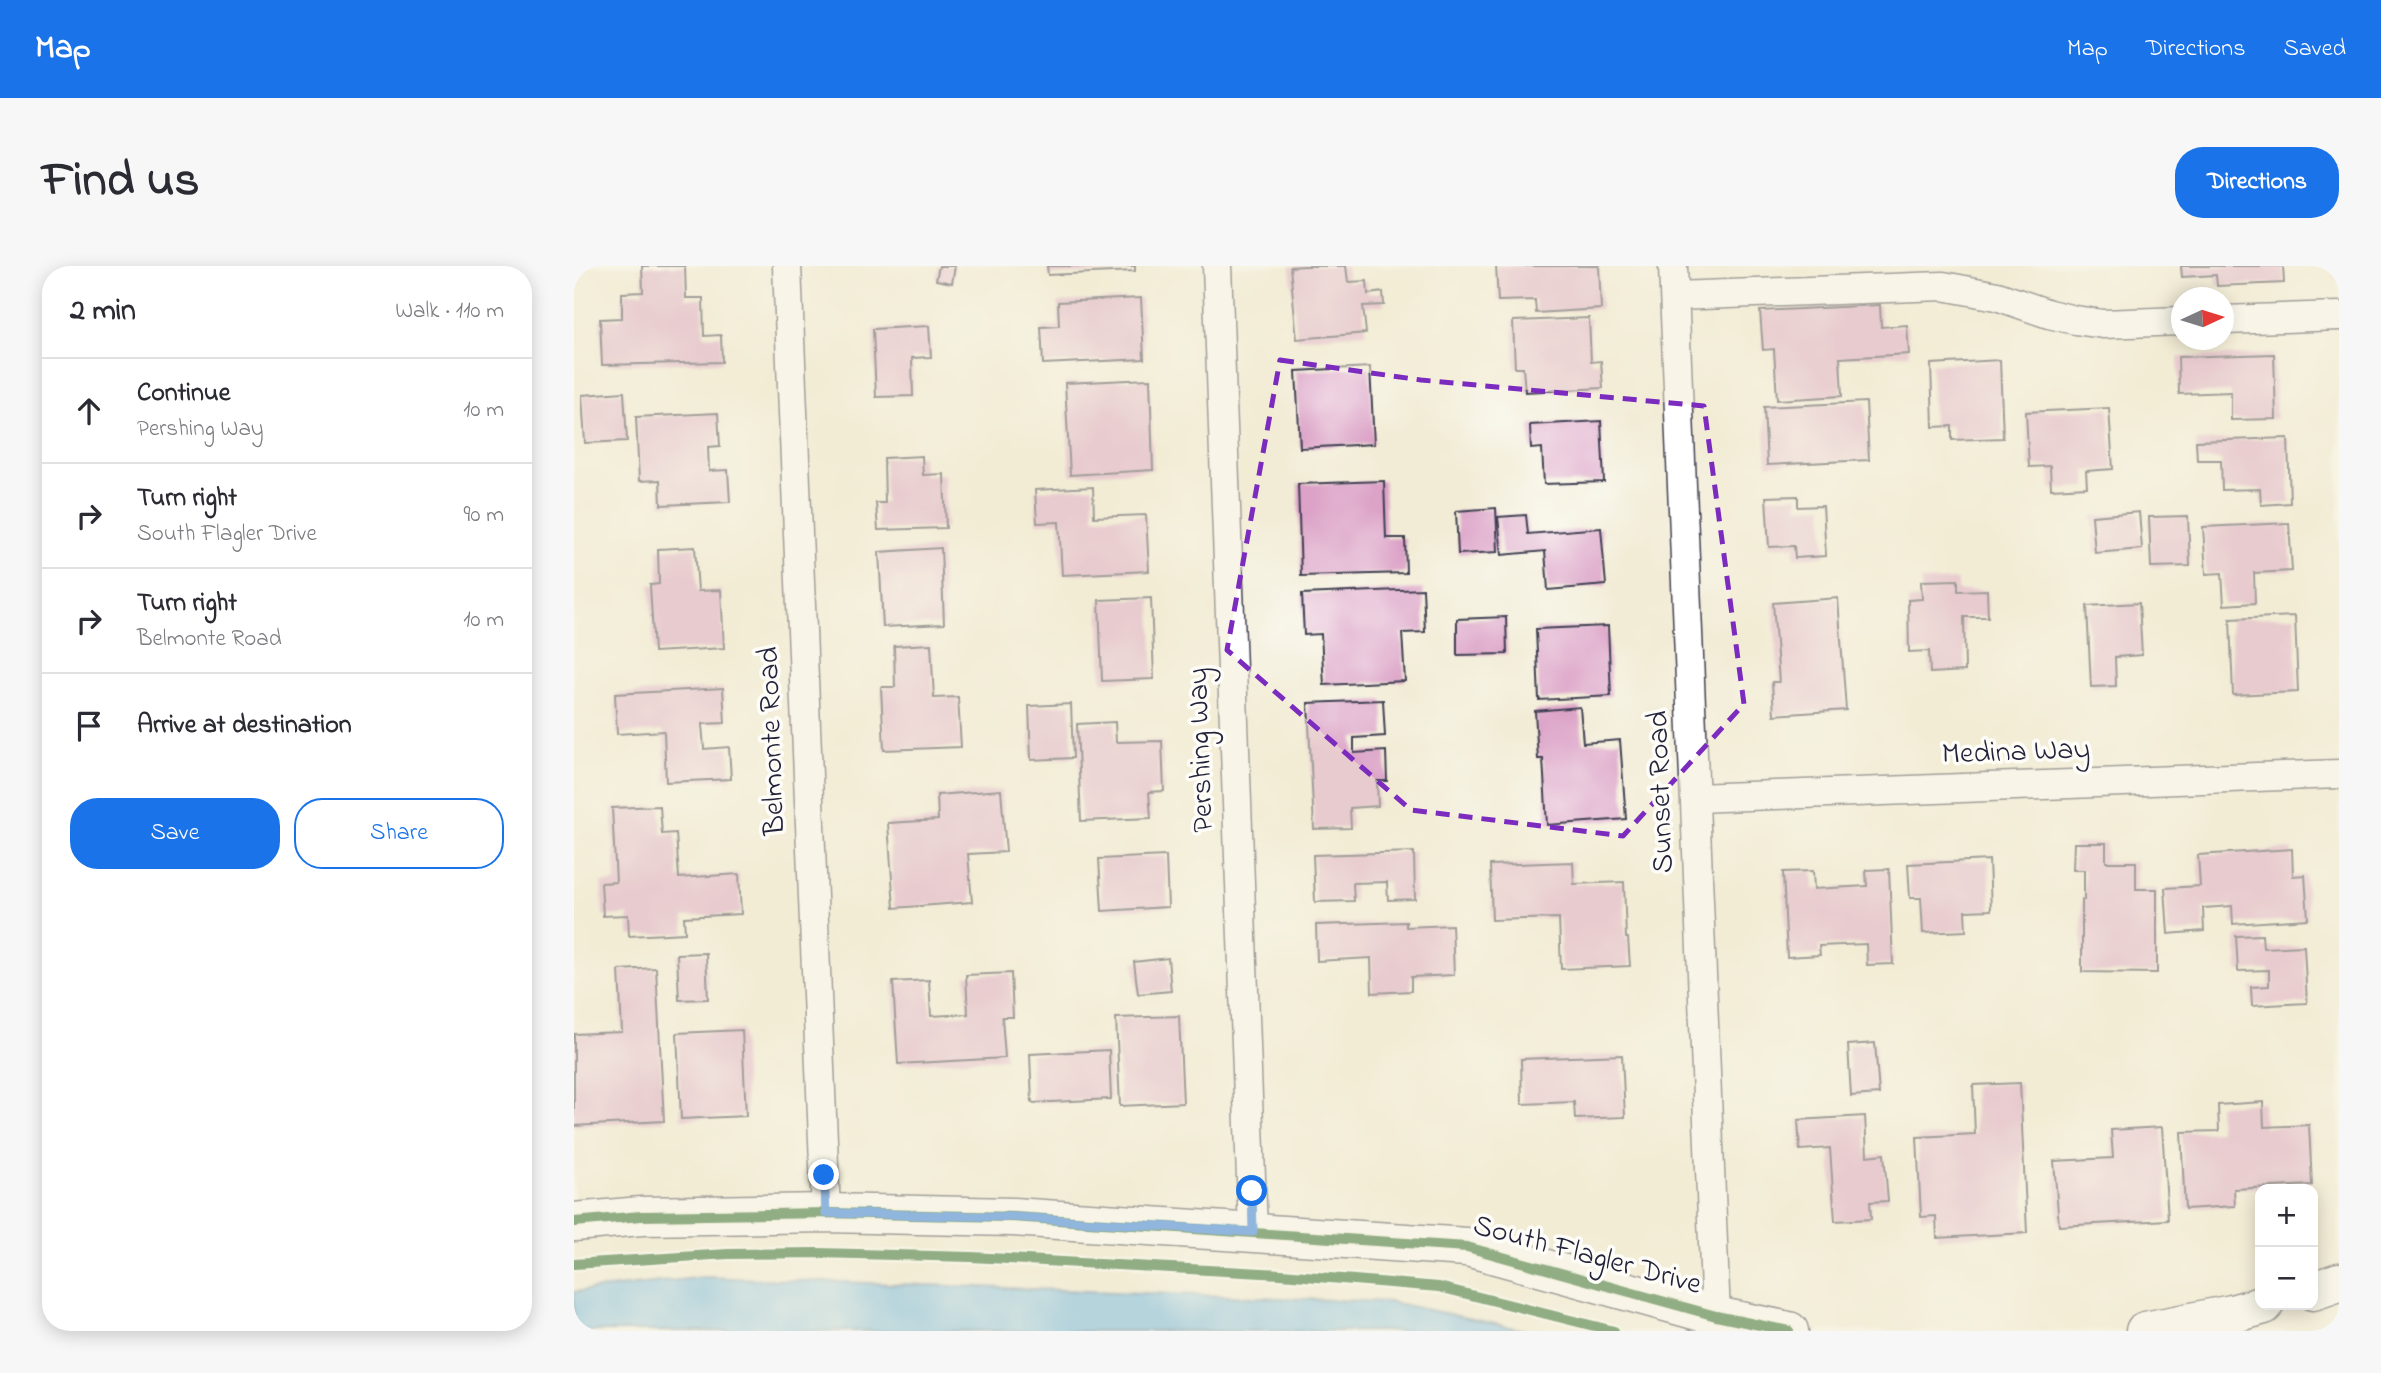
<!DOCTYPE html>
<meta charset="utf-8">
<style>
:root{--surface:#fff;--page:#f7f7f7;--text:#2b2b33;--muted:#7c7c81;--line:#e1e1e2;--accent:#1a73e8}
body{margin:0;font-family:"Indie Flower",sans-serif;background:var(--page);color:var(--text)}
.controls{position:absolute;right:21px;bottom:21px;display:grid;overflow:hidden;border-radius:14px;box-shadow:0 4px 18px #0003}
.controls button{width:63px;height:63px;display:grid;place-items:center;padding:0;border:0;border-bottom:2px solid var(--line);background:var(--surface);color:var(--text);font:35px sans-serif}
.compass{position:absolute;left:1597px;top:21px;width:63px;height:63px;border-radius:50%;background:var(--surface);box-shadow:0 4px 18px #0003;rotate:86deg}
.stop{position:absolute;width:21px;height:21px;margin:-16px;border:5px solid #1a73e8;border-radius:50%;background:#fff}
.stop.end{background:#1a73e8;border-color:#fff;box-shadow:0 2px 7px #0008}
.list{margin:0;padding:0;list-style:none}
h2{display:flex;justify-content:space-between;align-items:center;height:91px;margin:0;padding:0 28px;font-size:30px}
h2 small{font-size:23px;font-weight:400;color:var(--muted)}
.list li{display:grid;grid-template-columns:46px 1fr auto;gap:21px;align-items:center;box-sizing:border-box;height:105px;padding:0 28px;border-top:2px solid var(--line)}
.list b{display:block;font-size:26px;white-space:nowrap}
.list p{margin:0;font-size:23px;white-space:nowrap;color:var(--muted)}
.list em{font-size:23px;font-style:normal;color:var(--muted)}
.actions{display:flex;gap:14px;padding:21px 28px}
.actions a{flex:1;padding:16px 0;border:2px solid var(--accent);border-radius:28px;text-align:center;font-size:24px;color:var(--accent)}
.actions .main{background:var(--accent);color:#fff}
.icon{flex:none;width:38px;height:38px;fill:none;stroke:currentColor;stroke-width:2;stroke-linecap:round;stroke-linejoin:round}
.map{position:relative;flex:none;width:1765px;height:1065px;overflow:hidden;border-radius:28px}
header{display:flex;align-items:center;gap:42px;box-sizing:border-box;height:98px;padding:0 35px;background:var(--accent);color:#fff}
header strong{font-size:33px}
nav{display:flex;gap:38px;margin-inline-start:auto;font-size:24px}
.intro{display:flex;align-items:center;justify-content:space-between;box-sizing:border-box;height:168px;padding:0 42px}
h1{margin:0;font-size:49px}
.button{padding:18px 32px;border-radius:28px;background:var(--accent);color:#fff;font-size:24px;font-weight:700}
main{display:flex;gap:42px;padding:0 42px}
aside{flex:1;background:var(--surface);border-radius:28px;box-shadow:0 4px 18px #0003}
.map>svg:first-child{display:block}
.water{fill:#6cb6e5;stroke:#476c90;stroke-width:2}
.building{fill:#dca2c7}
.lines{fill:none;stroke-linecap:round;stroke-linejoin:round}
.street-casing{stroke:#414052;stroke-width:31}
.secondary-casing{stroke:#414052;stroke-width:41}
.street{stroke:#fff;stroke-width:28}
.secondary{stroke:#fff;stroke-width:38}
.cycleway-casing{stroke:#fdfcf7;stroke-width:15}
.cycleway{stroke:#1b5e20;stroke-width:10}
.route{stroke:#1a73e8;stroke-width:9}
.marked{fill:none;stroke:#7b2cbf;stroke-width:5;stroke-dasharray:14 9;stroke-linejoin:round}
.labels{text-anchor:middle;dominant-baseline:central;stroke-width:7;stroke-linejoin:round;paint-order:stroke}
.street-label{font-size:30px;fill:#22223b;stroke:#fdfcf7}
</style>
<header>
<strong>Map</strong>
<nav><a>Map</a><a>Directions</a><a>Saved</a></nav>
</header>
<div class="intro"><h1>Find us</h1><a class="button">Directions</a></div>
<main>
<aside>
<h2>2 min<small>Walk · 110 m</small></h2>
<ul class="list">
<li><svg class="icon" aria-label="ahead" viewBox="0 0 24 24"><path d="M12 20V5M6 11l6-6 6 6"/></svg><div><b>Continue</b><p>Pershing Way</p></div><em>10 m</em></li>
<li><svg class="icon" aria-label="right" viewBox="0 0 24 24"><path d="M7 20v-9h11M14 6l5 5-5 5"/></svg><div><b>Turn right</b><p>South Flagler Drive</p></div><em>90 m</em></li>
<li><svg class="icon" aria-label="right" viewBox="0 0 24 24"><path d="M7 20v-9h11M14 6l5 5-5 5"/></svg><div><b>Turn right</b><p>Belmonte Road</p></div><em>10 m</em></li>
<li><svg class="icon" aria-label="arrive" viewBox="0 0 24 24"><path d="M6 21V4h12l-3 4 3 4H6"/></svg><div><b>Arrive at destination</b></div></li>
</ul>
<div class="actions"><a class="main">Save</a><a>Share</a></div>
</aside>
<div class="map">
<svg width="1765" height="1065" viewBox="0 0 1765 1065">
<rect width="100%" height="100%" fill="#fdfcf7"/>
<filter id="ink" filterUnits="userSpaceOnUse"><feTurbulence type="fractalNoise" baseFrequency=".0143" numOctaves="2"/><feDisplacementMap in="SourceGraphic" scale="14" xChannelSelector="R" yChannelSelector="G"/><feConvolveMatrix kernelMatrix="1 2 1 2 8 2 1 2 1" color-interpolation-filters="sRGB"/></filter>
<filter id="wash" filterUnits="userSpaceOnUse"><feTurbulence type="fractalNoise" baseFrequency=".00686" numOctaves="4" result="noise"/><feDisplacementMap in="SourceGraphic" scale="28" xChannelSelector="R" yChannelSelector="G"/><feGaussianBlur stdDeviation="1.57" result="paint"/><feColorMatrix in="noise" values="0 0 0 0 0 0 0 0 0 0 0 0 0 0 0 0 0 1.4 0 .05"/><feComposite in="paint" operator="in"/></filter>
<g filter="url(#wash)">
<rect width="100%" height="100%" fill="#f2ecd6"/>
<path class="water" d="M130 1011 817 1036 955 1065H0V1026Z"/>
<g id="blocks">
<path class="building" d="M68 0H111L112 32H129L130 70 147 69 148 96 28 99 26 53 48 52V27L69 26Z
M365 0H381L378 17 362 14Z
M473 0H561V5L474 9Z
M731 0H772L774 16 793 15 794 28 809 26 810 39 789 40 792 67 723 73 716 1Z
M922 0H1025L1027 43 962 47 961 34 924 35Z
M1607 0H1709L1710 17 1643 20 1642 9 1608 11Z
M567 32 570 93 469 98 467 61 485 60 484 36Z
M1306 39 1307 61 1333 59 1335 88 1266 92 1268 130 1203 134 1200 83 1189 84 1186 45Z
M1015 52 1017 96 1027 95 1029 122 951 126 949 102H941L939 55Z
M355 60 357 91 338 92 339 130 302 131 299 63Z
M1700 88 1702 153 1657 154V126L1605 128 1604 91Z
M1426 94 1429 172 1378 174V160L1359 161 1357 98Z
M796 101 800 178 726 182 722 105Z
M576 113 579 204 496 209 491 117Z
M50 126 53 175 11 177 8 129Z
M1292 136 1295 194 1193 199 1190 141Z
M1535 142 1539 203 1512 205 1513 221 1477 223 1476 200 1455 201 1452 146Z
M144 147 146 180 134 181 135 205 154 204 156 236 87 239 86 214 65 215 62 151Z
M1027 155 1030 216 970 218 968 182 957 183 956 159Z
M1714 172 1716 237 1687 239 1686 223 1648 224 1647 194H1623L1622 175Z
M348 190 349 209 370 208 372 262 304 264 302 237H311L310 192Z
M810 215 812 272H831L832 307 727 310 724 218Z
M519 221 520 251 572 249 575 305 488 309 485 256 463 257 461 224Z
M1224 230V241L1249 240 1252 290 1221 292 1220 280 1195 281 1192 231Z
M922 242 924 286 884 288 882 245Z
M1565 246 1568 283 1521 287 1518 250Z
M952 249 954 268 1027 262 1032 319 974 324 971 285 928 289 924 251Z
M1614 250 1616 300 1577 301 1575 251Z
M1715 257 1718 305 1680 307 1681 337 1650 339 1648 307 1632 308 1629 261Z
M121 281 124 325 147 324 150 382 80 386 76 319 85 318 84 283Z
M367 282 370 358 309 361 305 286Z
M1384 314V325L1413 324 1414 351H1390L1391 405 1356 407 1355 385 1335 386 1334 334 1348 333 1347 315Z
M849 323 851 366 828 367 831 415 750 419 747 368 730 369 728 328Z
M577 332 580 413 528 415 525 334Z
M1264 332 1272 444 1200 449 1198 416H1205L1199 337Z
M1565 337 1568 389 1541 391 1542 420 1517 421 1513 340Z
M1721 350 1724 426 1659 429 1656 353Z
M932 351 933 388 883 389V353Z
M1034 360 1037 430 965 434 962 363Z
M357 378 360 432 384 431 387 481 310 484 307 421H321L320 380Z
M149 422 151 457 128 458 130 483 155 481 157 513 92 516 90 465 43 468 41 428Z
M809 434 811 470 780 472V487L812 485 813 515H803L804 540 776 542 777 562 740 563 734 437Z
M497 438 499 492 457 494 455 440Z
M1006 441 1009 477 1046 474 1052 553 973 559 969 493H964L961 445Z
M541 456 542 476 588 475 590 525 575 526 577 552 507 555 503 458Z
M427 524 432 586 394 588 398 636 320 642 314 557 364 554 363 529Z
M86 540 88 568 102 567 105 612 165 608 167 648 110 651 111 667 55 670 54 649 29 650 27 617 42 616 38 542Z
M1500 577H1532V596H1562V623H1583V707L1508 706V634H1510V604H1499Z
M1718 583 1719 610 1731 609 1734 653 1659 658 1658 640 1629 642 1630 665 1594 668 1591 622 1626 620 1624 589Z
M840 586 841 633 814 634 813 616 779 617 780 635 741 636 739 589Z
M592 590 594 641 528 645 525 593Z
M1415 594 1417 644 1391 645 1392 665 1349 667 1347 632H1336L1334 598Z
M999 596 1000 618 1050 616 1052 672H1054L1056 700 987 703 985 652 918 654 916 599Z
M1315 603 1319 698 1293 699 1292 678 1245 680 1246 689 1213 691 1209 606 1239 605 1240 623 1293 620 1292 604Z
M832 656V661L878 659 880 709 837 711V725L798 727 797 692 743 695 742 659Z
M1688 669 1689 682 1730 680 1733 737 1678 740 1677 721 1695 720V704L1664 705 1662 670Z
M132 687 134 733 105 734 103 688Z
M594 692 597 725 564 728 560 696Z
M82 702 90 855 0 860V768L48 766 45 704Z
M437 707 439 751H428L431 792 324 798 319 716 355 714 357 750 394 748 392 709Z
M605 750 609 837 546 840 542 752Z
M168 764 172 850 107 853 103 767Z
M1301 777 1305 828 1277 830 1274 779Z
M535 784 537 833 458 837 456 788Z
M1048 789 1051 851 1001 853 1000 836 948 838 947 793Z
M1446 817 1453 967 1363 972 1362 950 1347 951 1343 871 1401 868 1399 819Z
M1689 836 1690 861 1735 859 1738 919 1660 923 1661 940 1611 943 1607 866 1645 865 1644 839Z
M1291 850 1293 890 1310 888 1314 935 1296 936 1297 953 1261 955 1256 882 1226 884 1224 854Z
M1588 861 1594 954 1485 960 1480 895 1539 892 1537 864Z"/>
</g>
</g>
<g filter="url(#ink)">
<use href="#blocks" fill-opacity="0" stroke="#414052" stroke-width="2"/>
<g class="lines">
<g class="street-casing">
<path id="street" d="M213 0 252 947
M643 0 679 966
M1099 0 1142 1050
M1101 30 1369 20 1423 30 1475 48 1501 54 1529 58 1608 55
M1650 54 1765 50
M1121 532 1765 508"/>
</g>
<g class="secondary-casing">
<path id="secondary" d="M0 956 67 950 252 947 439 951 893 981 1142 1050 1215 1065
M1739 1025 1765 1016
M1571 1065 1658 1048 1690 1039"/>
</g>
<use href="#street" class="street"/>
<use href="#secondary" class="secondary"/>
<g class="cycleway-casing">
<path id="cycleway" d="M0 956 67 950 252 947 439 951 893 981 1142 1050 1215 1065
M0 998 154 988 244 987 397 991 707 1008 865 1021 1040 1065"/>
</g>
<use href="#cycleway" class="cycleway"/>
</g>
</g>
<g class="lines" filter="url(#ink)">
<path class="route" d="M250 909 252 947 439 951 679 966 678 925"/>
</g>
<path d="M0 0H1765V1065H0ZM706 94 847 114 1130 140 1170 438 1049 570 837 544 653 384Z" fill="#f2ecd6" fill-opacity=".55" fill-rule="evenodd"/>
<path class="marked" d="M706 94 847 114 1130 140 1170 438 1049 570 837 544 653 384Z"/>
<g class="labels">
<g class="street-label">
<text transform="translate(199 475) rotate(-92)">Belmonte Road</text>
<text transform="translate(628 484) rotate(-92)">Pershing Way</text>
<text transform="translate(1442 487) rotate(-2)">Medina Way</text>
<text transform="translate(1088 526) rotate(-92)">Sunset Road</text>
<text transform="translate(1013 990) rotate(15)">South Flagler Drive</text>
</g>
</g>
</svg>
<div class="controls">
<button>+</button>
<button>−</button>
</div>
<svg class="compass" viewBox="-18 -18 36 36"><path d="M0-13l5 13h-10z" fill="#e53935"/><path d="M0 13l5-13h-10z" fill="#7c7c81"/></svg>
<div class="stop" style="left:678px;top:925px"></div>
<div class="stop end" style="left:250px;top:909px"></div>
</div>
</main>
